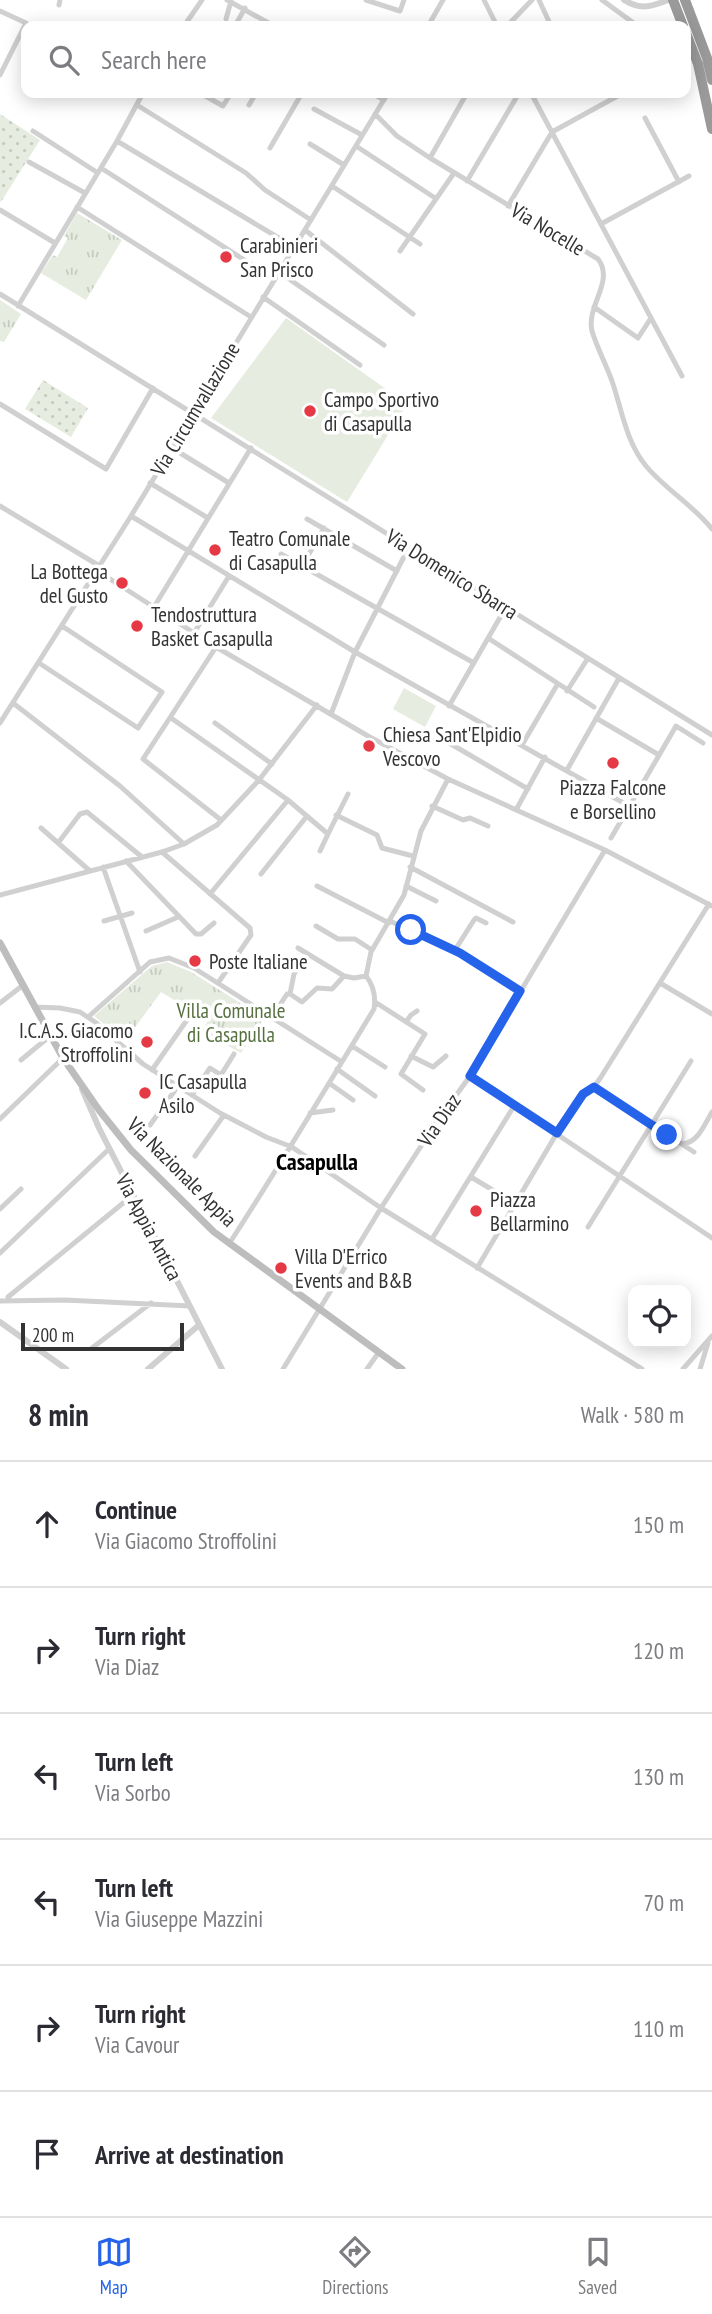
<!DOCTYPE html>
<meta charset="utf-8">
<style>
:root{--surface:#fff;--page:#f2f2f3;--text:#2b2b33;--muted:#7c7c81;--line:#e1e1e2;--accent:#2563eb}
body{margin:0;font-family:"PT Sans Narrow",sans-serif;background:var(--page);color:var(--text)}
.controls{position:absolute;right:21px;bottom:21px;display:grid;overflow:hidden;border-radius:14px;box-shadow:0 4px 18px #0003}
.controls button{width:63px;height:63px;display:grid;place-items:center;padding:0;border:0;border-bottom:2px solid var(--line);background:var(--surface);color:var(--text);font:35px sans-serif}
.scale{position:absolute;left:21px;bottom:18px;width:163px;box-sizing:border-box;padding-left:7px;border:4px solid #333;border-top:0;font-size:19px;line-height:24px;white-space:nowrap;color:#333;-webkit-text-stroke:5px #fff;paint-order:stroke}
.stop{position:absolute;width:21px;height:21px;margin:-16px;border:5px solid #2563eb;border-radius:50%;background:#fff}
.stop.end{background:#2563eb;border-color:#fff;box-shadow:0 2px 7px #0008}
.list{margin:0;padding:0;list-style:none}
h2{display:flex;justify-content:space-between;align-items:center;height:91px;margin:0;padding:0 28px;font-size:30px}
h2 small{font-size:23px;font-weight:400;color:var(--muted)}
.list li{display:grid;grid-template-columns:46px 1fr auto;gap:21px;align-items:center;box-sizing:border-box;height:126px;padding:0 28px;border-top:2px solid var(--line)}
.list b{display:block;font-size:26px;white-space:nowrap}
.list p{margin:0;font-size:23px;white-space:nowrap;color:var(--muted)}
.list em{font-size:23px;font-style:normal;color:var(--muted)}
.icon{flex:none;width:38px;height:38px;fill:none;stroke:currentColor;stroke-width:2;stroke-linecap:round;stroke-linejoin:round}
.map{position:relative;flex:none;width:712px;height:1369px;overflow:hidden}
.search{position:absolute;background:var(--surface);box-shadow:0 4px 18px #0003;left:21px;right:21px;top:21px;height:77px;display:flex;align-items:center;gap:18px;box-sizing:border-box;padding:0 24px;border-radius:14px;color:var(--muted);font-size:26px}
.sheet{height:847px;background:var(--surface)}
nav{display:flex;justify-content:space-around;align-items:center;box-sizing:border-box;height:98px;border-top:2px solid var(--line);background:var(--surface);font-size:19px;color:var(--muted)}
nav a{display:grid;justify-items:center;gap:4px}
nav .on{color:var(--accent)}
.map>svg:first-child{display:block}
.grass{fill:url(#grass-dots)}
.park{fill:url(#park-tufts)}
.pitch{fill:#e6ecdf}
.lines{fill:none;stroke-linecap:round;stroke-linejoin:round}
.minor{stroke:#d0d0d0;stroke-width:5}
.tertiary{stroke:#d0d0d0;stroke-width:6}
.secondary{stroke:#bdbdbd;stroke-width:7}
.motorway{stroke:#9a9a9a;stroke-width:10}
.route{stroke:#2563eb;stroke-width:9}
.poi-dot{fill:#e63946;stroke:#fff;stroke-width:2.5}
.labels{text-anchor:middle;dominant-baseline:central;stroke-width:7;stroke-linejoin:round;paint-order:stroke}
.street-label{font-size:21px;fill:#333;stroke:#fff}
.poi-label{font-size:21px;fill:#333;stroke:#fff;text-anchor:start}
.park-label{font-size:21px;fill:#56703f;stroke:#fff}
.quarter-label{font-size:24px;font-weight:bold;fill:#000;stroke:#fff}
</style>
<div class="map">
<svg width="712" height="1369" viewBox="0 0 712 1369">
<defs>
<pattern id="grass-dots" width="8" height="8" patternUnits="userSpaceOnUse" patternTransform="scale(1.75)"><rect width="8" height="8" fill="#e6ecdf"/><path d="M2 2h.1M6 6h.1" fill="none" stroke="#c6cbc0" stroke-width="1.8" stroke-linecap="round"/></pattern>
<pattern id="park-tufts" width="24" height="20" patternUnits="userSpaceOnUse" patternTransform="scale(1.75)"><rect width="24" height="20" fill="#e6ecdf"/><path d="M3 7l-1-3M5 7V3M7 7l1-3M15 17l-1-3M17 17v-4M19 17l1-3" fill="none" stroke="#c6cbc0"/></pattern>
</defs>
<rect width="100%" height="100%" fill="#fff"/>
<path class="grass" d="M0 114 40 140 1 202 0 201Z
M43 380 88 408 71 437 25 409Z"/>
<path class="park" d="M77 213 122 240 86 300 41 273 53 255 57 257 68 238 64 236Z
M0 300 21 314 4 342 0 341Z
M167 962 191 972 264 1018 241 1053 202 1031 208 1021 161 992 125 1041 94 1016 152 966Z"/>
<path class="pitch" d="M286 318 407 404 347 502 211 418Z
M404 688 436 706 425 727 393 709Z"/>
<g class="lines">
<path class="minor" d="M227 0 274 26
M366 0 400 11 404 0
M484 0 497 26
M539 0 551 26
M602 0 635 24 630 26
M59 5 60 0
M0 11 26 23 0 75
M226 19 231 1
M184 26 202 0
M235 26 245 8
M428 26 443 0
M507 26 532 0
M200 93 223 106 231 93
M372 93 384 100
M531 93 682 376
M137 105 246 173 265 190 311 220
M249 105 256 93
M314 109 362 135
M375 114 397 136 430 158 598 259C615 281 586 306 592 331 597 348 606 364 612 381 622 410 626 442 646 466 665 489 693 505 712 529
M645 118 679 182
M33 131 98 173
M117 141 294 247
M310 144 344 165
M356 146 435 198
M270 148 302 93
M430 158 467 93
M29 162 85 193
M101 168 274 279
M467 181 519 93
M332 186 420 244
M508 206 552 132 623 93
M77 207 251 317
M0 210 55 243
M601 224 689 176
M305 230 413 314
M400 251 454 173
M279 272 384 345
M0 294 712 735
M263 297 360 365
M18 306 117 141 143 93
M594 307 638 338 651 318
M0 404 106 469 153 388
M172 448 229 483
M150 483 208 518
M0 506 98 565
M131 516 355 652 629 806
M307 519 397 571
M281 554 474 663
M302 566 324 528
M96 570 216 647 368 736 448 779 605 850 712 906
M154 607 251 448
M194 633 229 576
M488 638 594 707
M216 647 143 759 221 820
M39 663 138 728 162 692 62 626
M567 691 588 658
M13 703 120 786 184 844
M449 706 506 607
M331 714 355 652 409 547
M171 718 288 800 328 834 320 851
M596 718 659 755
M0 723 131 516 388 93
M215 723 272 764
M444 740 528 789
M522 745 557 685
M567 770 619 678
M432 806 463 820 470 818 488 826
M516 810 545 757
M336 815 377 835 382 848 413 856
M41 828 90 871
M328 834 348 794
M611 838 676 726 703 743
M58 843 80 814 87 812 142 857
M162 852 250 928 251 935 218 983
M126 861 196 934H201L214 923
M103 867 140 972
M410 867 513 922
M261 874 307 816
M317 886 389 923
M406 886 436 901
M210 894 288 800
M0 895 162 852 184 844 217 825 259 780 317 705
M104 921 132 913
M390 921 460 953 520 991
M316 926 338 939H355L372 950
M146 931 178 917
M298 948 344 976
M455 950 474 920 476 918 486 923
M366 976 371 952 404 895 421 831 448 779
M660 983 712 1014
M290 994 294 974 300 965
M375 1002 425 1034 401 1074 423 1090
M0 1003 22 986
M34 1007 60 1008 80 1012 95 1022 143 1064 162 1076 220 1113 266 1137 292 1147 381 1208 642 1369
M88 1017 150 962 169 958 194 968 342 1062
M272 1017 287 994H290L302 1002 317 988 332 989 344 976 354 978 366 976
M406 1022 411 1015 417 1011
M352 1046 385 1067
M411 1056 433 1067 446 1056
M21 1060 50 1036
M337 1069 375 1096
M152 1070 189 1017
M470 1076 712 1238
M329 1083 353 1100
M594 1087 694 1152
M192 1095 210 1068 221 1075 234 1054
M310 1113 333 1110
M0 1119 63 1058
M150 1125 178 1086
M682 1144C698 1143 704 1125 712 1112
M195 1156 224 1115
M471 1177 516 1204
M0 1209 21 1189
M588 1227 691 1061
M432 1239 514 1106
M229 1244C279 1167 326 1088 374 1009 376 996 374 986 366 976
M0 1253 109 1149
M477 1268 557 1133 583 1094 594 1087 601 1077 709 904
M8 1297 133 1195
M0 1301 65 1300 190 1306
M92 1348 151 1303
M283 1369 381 1208 434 1126 470 1076 605 850
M367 1369 379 1352
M683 1369 712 1336
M700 1369 708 1343"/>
<path class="tertiary" d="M624 0C640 10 651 7 668 0
M82 1089 99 1128 222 1369
M0 1322 66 1369
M148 1369 199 1325"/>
<path class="secondary" d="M0 943 63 1058 99 1110 131 1150 214 1232 402 1369"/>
<path class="motorway" d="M673 0 683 26
M685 0 707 58 712 80
M686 33 698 64 712 129"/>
</g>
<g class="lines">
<path class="route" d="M411 930 460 953 520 991 470 1076 557 1133 583 1094 594 1087 667 1135"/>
</g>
<g class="poi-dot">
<circle cx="226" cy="257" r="7"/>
<circle cx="310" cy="411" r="7"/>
<circle cx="215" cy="550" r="7"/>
<circle cx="122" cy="583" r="7"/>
<circle cx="137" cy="626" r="7"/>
<circle cx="369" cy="746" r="7"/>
<circle cx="613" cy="763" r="7"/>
<circle cx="195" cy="961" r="7"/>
<circle cx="147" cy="1042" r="7"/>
<circle cx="145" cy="1093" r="7"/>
<circle cx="476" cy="1211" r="7"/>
<circle cx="281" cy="1268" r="7"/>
</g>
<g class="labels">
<g class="street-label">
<text transform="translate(548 229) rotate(31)">Via Nocelle</text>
<text transform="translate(195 409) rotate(-59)">Via Circumvallazione</text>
<text transform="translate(452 574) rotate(32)">Via Domenico Sbarra</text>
<text transform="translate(439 1120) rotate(-56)">Via Diaz</text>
<text transform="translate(182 1172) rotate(45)">Via Nazionale Appia</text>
<text transform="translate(149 1227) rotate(62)">Via Appia Antica</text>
</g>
<g class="poi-label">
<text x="240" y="245">Carabinieri<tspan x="240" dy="24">San Prisco</tspan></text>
<text x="324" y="399">Campo Sportivo<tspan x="324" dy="24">di Casapulla</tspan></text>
<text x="229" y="538">Teatro Comunale<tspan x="229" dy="24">di Casapulla</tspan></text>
<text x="108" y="571" text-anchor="end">La Bottega<tspan x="108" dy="24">del Gusto</tspan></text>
<text x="151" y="614">Tendostruttura<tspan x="151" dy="24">Basket Casapulla</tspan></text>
<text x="383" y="734">Chiesa Sant'Elpidio<tspan x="383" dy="24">Vescovo</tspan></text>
<text x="613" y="787" text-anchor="middle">Piazza Falcone<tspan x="613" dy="24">e Borsellino</tspan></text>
<text x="209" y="961">Poste Italiane</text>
<text x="133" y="1030" text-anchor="end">I.C.A.S. Giacomo<tspan x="133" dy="24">Stroffolini</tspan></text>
<text x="159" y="1081">IC Casapulla<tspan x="159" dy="24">Asilo</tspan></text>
<text x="490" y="1199">Piazza<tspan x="490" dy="24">Bellarmino</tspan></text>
<text x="295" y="1256">Villa D'Errico<tspan x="295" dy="24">Events and B&amp;B</tspan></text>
</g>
<g class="park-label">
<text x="231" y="1010">Villa Comunale<tspan x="231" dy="24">di Casapulla</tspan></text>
</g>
<g class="quarter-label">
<text x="317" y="1161">Casapulla</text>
</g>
</g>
</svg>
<div class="controls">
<button><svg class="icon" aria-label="locate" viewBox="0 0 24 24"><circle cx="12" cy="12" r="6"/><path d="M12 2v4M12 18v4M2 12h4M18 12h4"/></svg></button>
</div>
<div class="scale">200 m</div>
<div class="stop" style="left:411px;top:930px"></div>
<div class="stop end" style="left:667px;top:1135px"></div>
<div class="search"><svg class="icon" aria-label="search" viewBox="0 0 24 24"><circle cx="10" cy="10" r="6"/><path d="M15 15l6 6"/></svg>Search here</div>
</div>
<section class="sheet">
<h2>8 min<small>Walk · 580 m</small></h2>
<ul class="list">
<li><svg class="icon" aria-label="ahead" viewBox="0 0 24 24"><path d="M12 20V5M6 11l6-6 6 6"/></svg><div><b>Continue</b><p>Via Giacomo Stroffolini</p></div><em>150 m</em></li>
<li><svg class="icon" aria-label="right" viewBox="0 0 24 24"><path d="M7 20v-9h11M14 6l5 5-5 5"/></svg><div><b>Turn right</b><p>Via Diaz</p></div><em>120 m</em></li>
<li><svg class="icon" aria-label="left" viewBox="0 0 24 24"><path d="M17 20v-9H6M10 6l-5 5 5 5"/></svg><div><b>Turn left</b><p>Via Sorbo</p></div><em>130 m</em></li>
<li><svg class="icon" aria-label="left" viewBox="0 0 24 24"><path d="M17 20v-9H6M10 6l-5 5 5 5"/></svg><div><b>Turn left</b><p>Via Giuseppe Mazzini</p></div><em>70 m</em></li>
<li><svg class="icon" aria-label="right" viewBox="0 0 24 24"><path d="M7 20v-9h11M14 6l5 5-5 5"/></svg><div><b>Turn right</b><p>Via Cavour</p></div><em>110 m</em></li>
<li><svg class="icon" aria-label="arrive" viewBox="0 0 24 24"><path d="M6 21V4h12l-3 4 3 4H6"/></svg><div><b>Arrive at destination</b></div></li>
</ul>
</section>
<nav>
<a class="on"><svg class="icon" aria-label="map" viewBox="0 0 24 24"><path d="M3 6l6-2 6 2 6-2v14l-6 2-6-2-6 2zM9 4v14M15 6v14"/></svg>Map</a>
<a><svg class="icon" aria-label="directions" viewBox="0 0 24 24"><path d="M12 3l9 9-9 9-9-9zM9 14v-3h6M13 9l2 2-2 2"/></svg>Directions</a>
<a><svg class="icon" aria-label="saved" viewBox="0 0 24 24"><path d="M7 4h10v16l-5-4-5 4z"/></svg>Saved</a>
</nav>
